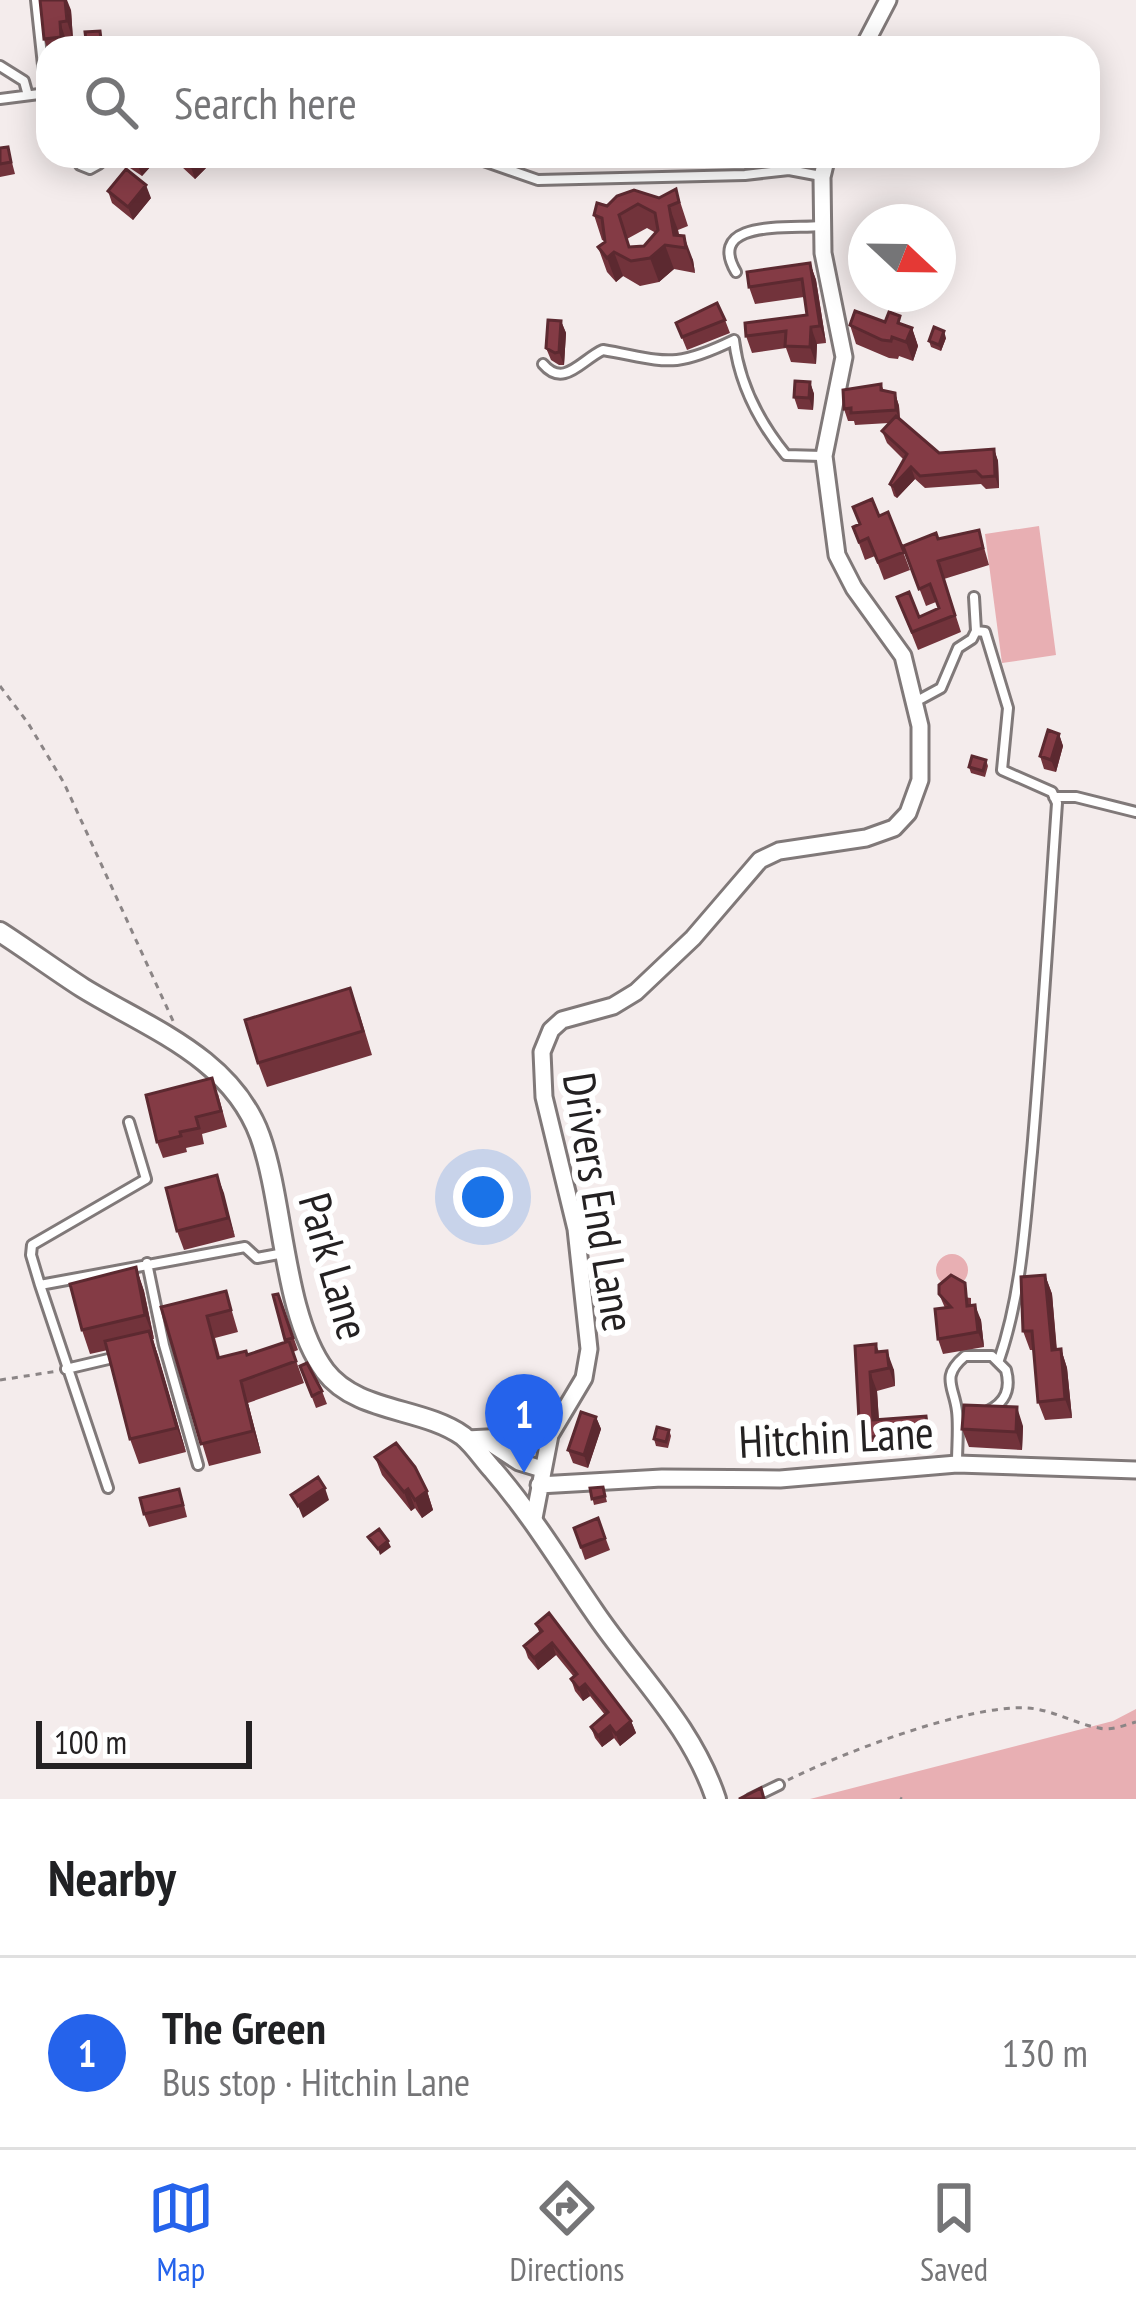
<!DOCTYPE html>
<meta charset="utf-8">
<style>
:root{--surface:#fff;--page:#f2f2f2;--text:#202124;--muted:#757577;--line:#e0e0e0;--accent:#2563eb}
body{margin:0;font-family:"PT Sans Narrow",sans-serif;background:var(--page);color:var(--text)}
.compass{position:absolute;left:848px;top:204px;width:108px;height:108px;border-radius:50%;background:var(--surface);box-shadow:0 6px 30px #0003;rotate:112deg}
.scale{position:absolute;left:36px;bottom:30px;width:216px;box-sizing:border-box;padding-left:12px;border:6px solid #242122;border-top:0;font-size:33px;line-height:42px;white-space:nowrap;color:#242122;-webkit-text-stroke:9px #fff;paint-order:stroke}
.you{position:absolute;left:483px;top:1197px;width:42px;height:42px;margin:-30px;border:9px solid #fff;border-radius:50%;background:#1a73e8;box-shadow:0 0 0 18px #1a73e833}
.badge{display:grid;place-items:center;width:78px;height:78px;border-radius:50%;background:var(--accent);color:#fff;font-size:39px;font-weight:700}
.pin{position:absolute;translate:-50% -99px;filter:drop-shadow(0 3px 6px #0008)}
.pin::after{content:'';position:absolute;top:63px;width:42px;height:36px;background:inherit;clip-path:polygon(0 0,100% 0,50% 100%)}
.list{margin:0;padding:0;list-style:none}
h2{display:flex;justify-content:space-between;align-items:center;height:156px;margin:0;padding:0 48px;font-size:51px}
h2 small{font-size:39px;font-weight:400;color:var(--muted)}
.list li{display:grid;grid-template-columns:78px 1fr auto;gap:36px;align-items:center;box-sizing:border-box;height:192px;padding:0 48px;border-top:3px solid var(--line)}
.list b{display:block;font-size:45px;white-space:nowrap}
.list p{margin:0;font-size:39px;white-space:nowrap;color:var(--muted)}
.list em{font-size:39px;font-style:normal;color:var(--muted)}
.icon{flex:none;width:66px;height:66px;fill:none;stroke:currentColor;stroke-width:2;stroke-linecap:round;stroke-linejoin:round}
.map{position:relative;flex:none;width:1136px;height:1799px;overflow:hidden}
.search{position:absolute;background:var(--surface);box-shadow:0 6px 30px #0003;left:36px;right:36px;top:36px;height:132px;display:flex;align-items:center;gap:30px;box-sizing:border-box;padding:0 42px;border-radius:36px;color:var(--muted);font-size:45px}
.sheet{height:348px;background:var(--surface)}
nav{display:flex;justify-content:space-around;align-items:center;box-sizing:border-box;height:168px;border-top:3px solid var(--line);background:var(--surface);font-size:33px;color:var(--muted)}
nav a{display:grid;justify-items:center;gap:6px}
nav .on{color:var(--accent)}
.map>svg:first-child{display:block}
.green{fill:#e8afb3}
.lines{fill:none;stroke-linecap:round;stroke-linejoin:round}
.service-casing{stroke:#807979;stroke-width:14}
.minor-casing{stroke:#807979;stroke-width:21}
.tertiary-casing{stroke:#807979;stroke-width:24}
.path{stroke:#8b8586;stroke-width:3;stroke-dasharray:6 6;stroke-linecap:butt}
.service{stroke:#fff;stroke-width:8}
.minor{stroke:#fff;stroke-width:15}
.tertiary{stroke:#fff;stroke-width:18}
.wall{fill:#72333b;fill-rule:evenodd}
.shaded-wall{fill:#5c2930}
.building{fill:#843b45;stroke:#5c2930;stroke-width:3;fill-rule:evenodd}
.labels{text-anchor:middle;dominant-baseline:central;stroke-width:12;stroke-linejoin:round;paint-order:stroke}
.street-label{font-size:45px;fill:#242122;stroke:#fff}
</style>
<div class="map">
<svg width="1136" height="1799" viewBox="0 0 1136 1799">
<rect width="100%" height="100%" fill="#f4ecec"/>
<path class="green" d="M1039 526 1056 655 1002 663 985 534Z
M936 1270a16 16 0 1 1 32 0a16 16 0 1 1-32 0Z
M1136 1709V1799H810L1113 1721Z"/>
<g class="lines">
<g class="service-casing">
<path id="service" d="M36 0 46 93
M0 66 24 81 27 92
M0 99 47 93
M78 156 80 165 90 169 99 164 100 156
M469 156 538 180 745 175 789 170 821 176
M736 272C705 219 791 229 820 226
M543 364C564 389 582 359 603 350 666 361 672 370 734 340 739 382 759 422 786 455L822 456
M976 631 985 632 1008 708 1002 770 1052 792 1057 803C1049 919 1042 1036 1032 1152 1025 1222 1022 1293 999 1360
M917 701 941 688 958 648 972 639 976 631 974 597
M1054 797H1076L1136 812
M147 1263 164 1345 198 1465
M40 1285 31 1255 32 1245 146 1179 129 1122
M66 1369 117 1357
M957 1463C957 1446 959 1427 957 1411 954 1386 940 1377 965 1356H992L1006 1370C1011 1389 1006 1402 988 1411
M108 1488 40 1285 245 1247 257 1258 284 1253
M750 1799 779 1785"/>
</g>
<g class="minor-casing">
<path id="minor" d="M863 48 888 0
M467 1439 506 1437 556 1422
M484 1439 519 1462 542 1469
M539 1485 662 1478 780 1479 957 1464 1136 1470
M534 1518 550 1435 584 1378 589 1349 576 1229 544 1097 542 1052 551 1030 562 1020 613 1006 636 992 693 938 760 860 779 851 866 838 894 828 908 813 920 780V726L903 656 854 588 837 555 824 456 844 357 823 253 822 177 827 156"/>
</g>
<g class="tertiary-casing">
<path id="tertiary" d="M0 932C28 950 55 970 83 988 148 1028 231 1057 260 1136 284 1202 283 1315 325 1371 357 1413 422 1407 463 1436 474 1445 483 1459 493 1470 531 1514 560 1562 593 1610 636 1674 691 1724 716 1799"/>
</g>
<path class="path" d="M0 686 28 723 64 783 174 1023
M0 1380 58 1371
M788 1780C842 1753 969 1704 1028 1708 1054 1710 1075 1724 1099 1728 1111 1731 1125 1725 1136 1722
M900 1798 902 1799"/>
<use href="#service" class="service"/>
<use href="#minor" class="minor"/>
<use href="#tertiary" class="tertiary"/>
</g>
<path class="wall" d="M71 10 73 40H66L67 48H48V50L44 39Z
M8 147 15 174 0 177V148Z
M112 156H148L152 165 142 176Z
M178 156 206 168 195 179 182 167Z
M676 189 688 226 678 230 679 235 693 260 695 273 674 269 659 282 640 286 623 276 616 282 607 272 598 247 605 241 602 240 594 215 607 206 659 198ZM647 228 656 233 644 246 630 247 627 239Z
M108 191 151 198 133 220 112 203Z
M810 263 816 280 826 343 817 344 816 364 791 362 786 348 752 353 746 336 807 315 804 297 755 304 749 287Z
M725 320 730 333 687 350 676 323Z
M561 321 566 333 564 365H559L551 360 546 348Z
M885 322 912 328 918 346 913 361 899 356 898 359 889 358 856 344 850 325Z
M946 338 941 351 931 347 929 341Z
M810 382 814 394 813 410 798 409 794 397Z
M881 384 884 391 895 393 899 406 900 419 939 453 994 449 998 461 999 488 986 489 981 484 925 488 915 479 897 498 894 496 890 484 904 460 887 443 882 431 889 423 855 425 854 421H848L844 409Z
M888 512 910 570 884 580 875 556 865 560 853 527Z
M979 530 989 565 944 579 961 632 918 650 897 597 919 617 939 609 936 602 926 606 903 546Z
M1059 734 1063 746 1056 772 1044 769 1040 756Z
M986 760 988 766 985 777 971 773 969 767Z
M359 1012 372 1055 267 1087 258 1063Z
M218 1094 227 1127 202 1134 204 1144 186 1148 187 1152 163 1158 157 1142Z
M217 1175 235 1237 184 1250 177 1231Z
M136 1267 144 1291 154 1339H153L186 1452 139 1464 130 1439 108 1350 90 1354 82 1330Z
M1045 1275 1052 1294 1057 1350 1061 1349 1067 1368 1072 1418 1045 1420 1038 1402 1033 1350H1030L1023 1331Z
M226 1291 238 1332 215 1338 220 1357 247 1355 286 1342 273 1295 278 1294 298 1350 293 1352 304 1383 248 1403 261 1453 209 1466 161 1307Z
M939 1294 971 1298V1305L981 1320 984 1347 943 1354 938 1339 945 1308Z
M876 1344 879 1352 894 1370 895 1386 877 1391 879 1420 926 1416 933 1434 934 1450 867 1456 860 1438Z
M300 1366 322 1391 327 1404 316 1408Z
M596 1417 601 1429 588 1468 573 1463 568 1450Z
M1023 1426 1022 1450 969 1447 962 1429Z
M669 1430 671 1436 668 1448 656 1446 654 1439Z
M375 1457 427 1491 433 1510 422 1518 415 1508 411 1511 382 1475Z
M603 1487 607 1502 594 1505 590 1488Z
M183 1501 187 1517 149 1527 144 1514Z
M598 1518 610 1550 585 1560 574 1528Z
M536 1624 631 1721 636 1733 620 1746 614 1738 602 1747 595 1738 591 1727 605 1715 590 1696 583 1701 575 1691 571 1679 574 1677 556 1655 538 1670 528 1658 524 1646 540 1634Z"/>
<path class="shaded-wall" d="M65 0H67L71 10 73 40 67 21Z
M60 22 66 40 67 48H65L61 37Z
M137 156H148L152 165 142 176 135 158Z
M201 156 206 168 195 179 191 167Z
M146 185 151 198 133 220 128 207Z
M669 206 678 230 681 247 674 235Z
M684 236 693 260 695 273 686 248Z
M665 245 674 269 659 282 650 258Z
M614 252 623 276 616 282 607 258Z
M810 263 816 280 826 343 820 326Z
M561 321 566 333 564 365 559 352Z
M811 327 817 344 816 364 810 347Z
M912 328 918 346 913 361 906 342Z
M944 331 946 338 941 351 939 345Z
M810 382 814 394 813 410 809 398Z
M895 393 899 406 900 423 896 410Z
M994 449 998 461 999 488 995 476Z
M911 467 915 479 897 498 893 486Z
M1059 734 1063 746 1056 772 1051 760Z
M217 1175 224 1193 235 1237 228 1218Z
M136 1267 144 1291 154 1339 145 1315Z
M1045 1275 1052 1294 1058 1368 1052 1350Z
M975 1305 981 1320 984 1347 978 1332Z
M149 1331 158 1355 186 1452 177 1428Z
M1061 1349 1067 1368 1072 1418 1065 1399Z
M887 1351 894 1370 895 1386 889 1368Z
M870 1372 877 1391 880 1439 873 1420Z
M241 1381 248 1403 261 1453 253 1431Z
M1017 1407 1023 1426 1022 1450 1016 1432Z
M926 1416 933 1434 934 1450 928 1432Z
M596 1417 601 1429 588 1468 584 1455Z
M325 1488 329 1500 303 1518 298 1506Z
M408 1489 415 1508 411 1511 404 1492Z
M427 1491 433 1510 422 1518 415 1500Z
M388 1541 391 1547 380 1555 378 1549Z
M552 1643 556 1655 538 1670 534 1658Z
M585 1684 590 1696 583 1701 579 1689Z
M631 1721 636 1733 620 1746 616 1734Z
M610 1726 614 1738 602 1747 598 1736Z"/>
<path class="building" d="M40 0H65L67 21 60 22 61 37 44 39Z
M100 31 102 48H87L85 32Z
M8 147 11 162 0 164V148Z
M179 156H201L191 167Z
M126 169 146 185 128 207 108 191Z
M676 189 679 202 669 206 674 235 684 236 686 248 665 245 650 258 631 261 614 252 607 258 598 247 605 242 602 218 594 215 597 203 607 206 617 196 634 190 659 198ZM638 204 655 213 658 230 644 246 629 247 619 215Z
M810 263 820 326 811 327 810 347 785 346 786 331 746 336 745 323 807 315 802 279 749 287 747 272Z
M717 303 725 320 682 337 676 323Z
M855 311 885 322 889 312 900 316 898 323 912 328 906 342 892 337 891 341 882 340 850 325Z
M548 320 561 321 559 352 555 353 546 348Z
M934 327 944 331 939 345 929 341Z
M795 381 810 382 809 398 794 397Z
M881 384V390L895 393 896 410 851 413V408L844 409 843 390Z
M896 416 939 453 994 449 995 476 982 477 976 471 920 476 911 467 893 486 890 484 907 454 882 431Z
M872 499 879 516 888 512 904 552 878 562 868 538 859 542 853 527 860 524 853 507Z
M979 530 983 548 938 561 955 615 912 632 897 597 909 592 919 617 939 608 930 584 919 589 903 546 936 533 938 539Z
M1048 730 1059 734 1051 760 1040 756Z
M972 756 986 760 983 771 969 767Z
M350 988 363 1031 258 1063 245 1020Z
M212 1078 221 1111 196 1117 199 1128 180 1132 181 1136 157 1142 146 1095Z
M217 1175 228 1218 177 1231 166 1188Z
M136 1267 145 1315 82 1330 70 1284Z
M951 1275 965 1283 967 1306 975 1305 978 1332 938 1339 935 1309 951 1307 939 1294V1285Z
M1045 1275 1052 1350 1061 1349 1065 1399 1038 1402 1032 1331H1023L1021 1277Z
M226 1291 231 1310 207 1316 218 1358 246 1351 247 1355 289 1341 296 1361 241 1381 253 1431 201 1444 161 1307Z
M278 1294 293 1338 285 1340 273 1295Z
M149 1331 177 1428 130 1439 105 1341Z
M876 1344V1352L887 1351 889 1368 870 1372 873 1420 926 1416 928 1432 860 1438 855 1346Z
M307 1363 322 1391 312 1396 300 1366Z
M964 1405 1017 1407 1016 1432 962 1429Z
M581 1412 596 1417 584 1455 568 1450Z
M657 1427 669 1430 666 1442 654 1439Z
M396 1443 415 1467 427 1491 415 1500 408 1489 404 1492 375 1457Z
M318 1477 325 1488 298 1506 291 1495Z
M603 1487 605 1496 592 1499 590 1488Z
M179 1489 183 1505 144 1514 140 1498Z
M598 1518 605 1538 581 1547 574 1528Z
M379 1529 388 1541 378 1549 368 1537Z
M549 1613 631 1721 616 1734 610 1726 598 1736 591 1727 608 1712 585 1684 579 1689 571 1679 577 1674 552 1643 534 1658 524 1646 542 1631 536 1624Z
M761 1788 764 1799H739Z"/>
<g class="labels">
<g class="street-label">
<text transform="translate(600 1202) rotate(81)">Drivers End Lane</text>
<text transform="translate(335 1266) rotate(74)">Park Lane</text>
<text transform="translate(836 1436) rotate(-3)">Hitchin Lane</text>
</g>
</g>
</svg>
<svg class="compass" viewBox="-18 -18 36 36"><path d="M0-13l5 13h-10z" fill="#e53935"/><path d="M0 13l5-13h-10z" fill="#757577"/></svg>
<div class="scale">100 m</div>
<div class="you"></div>
<div class="pin badge" style="left:524px;top:1473px">1</div>
<div class="search"><svg class="icon" aria-label="search" viewBox="0 0 24 24"><circle cx="10" cy="10" r="6"/><path d="M15 15l6 6"/></svg>Search here</div>
</div>
<section class="sheet">
<h2>Nearby<small></small></h2>
<ul class="list">
<li><span class="badge">1</span><div><b>The Green</b><p>Bus stop · Hitchin Lane</p></div><em>130 m</em></li>
</ul>
</section>
<nav>
<a class="on"><svg class="icon" aria-label="map" viewBox="0 0 24 24"><path d="M3 6l6-2 6 2 6-2v14l-6 2-6-2-6 2zM9 4v14M15 6v14"/></svg>Map</a>
<a><svg class="icon" aria-label="directions" viewBox="0 0 24 24"><path d="M12 3l9 9-9 9-9-9zM9 14v-3h6M13 9l2 2-2 2"/></svg>Directions</a>
<a><svg class="icon" aria-label="saved" viewBox="0 0 24 24"><path d="M7 4h10v16l-5-4-5 4z"/></svg>Saved</a>
</nav>
